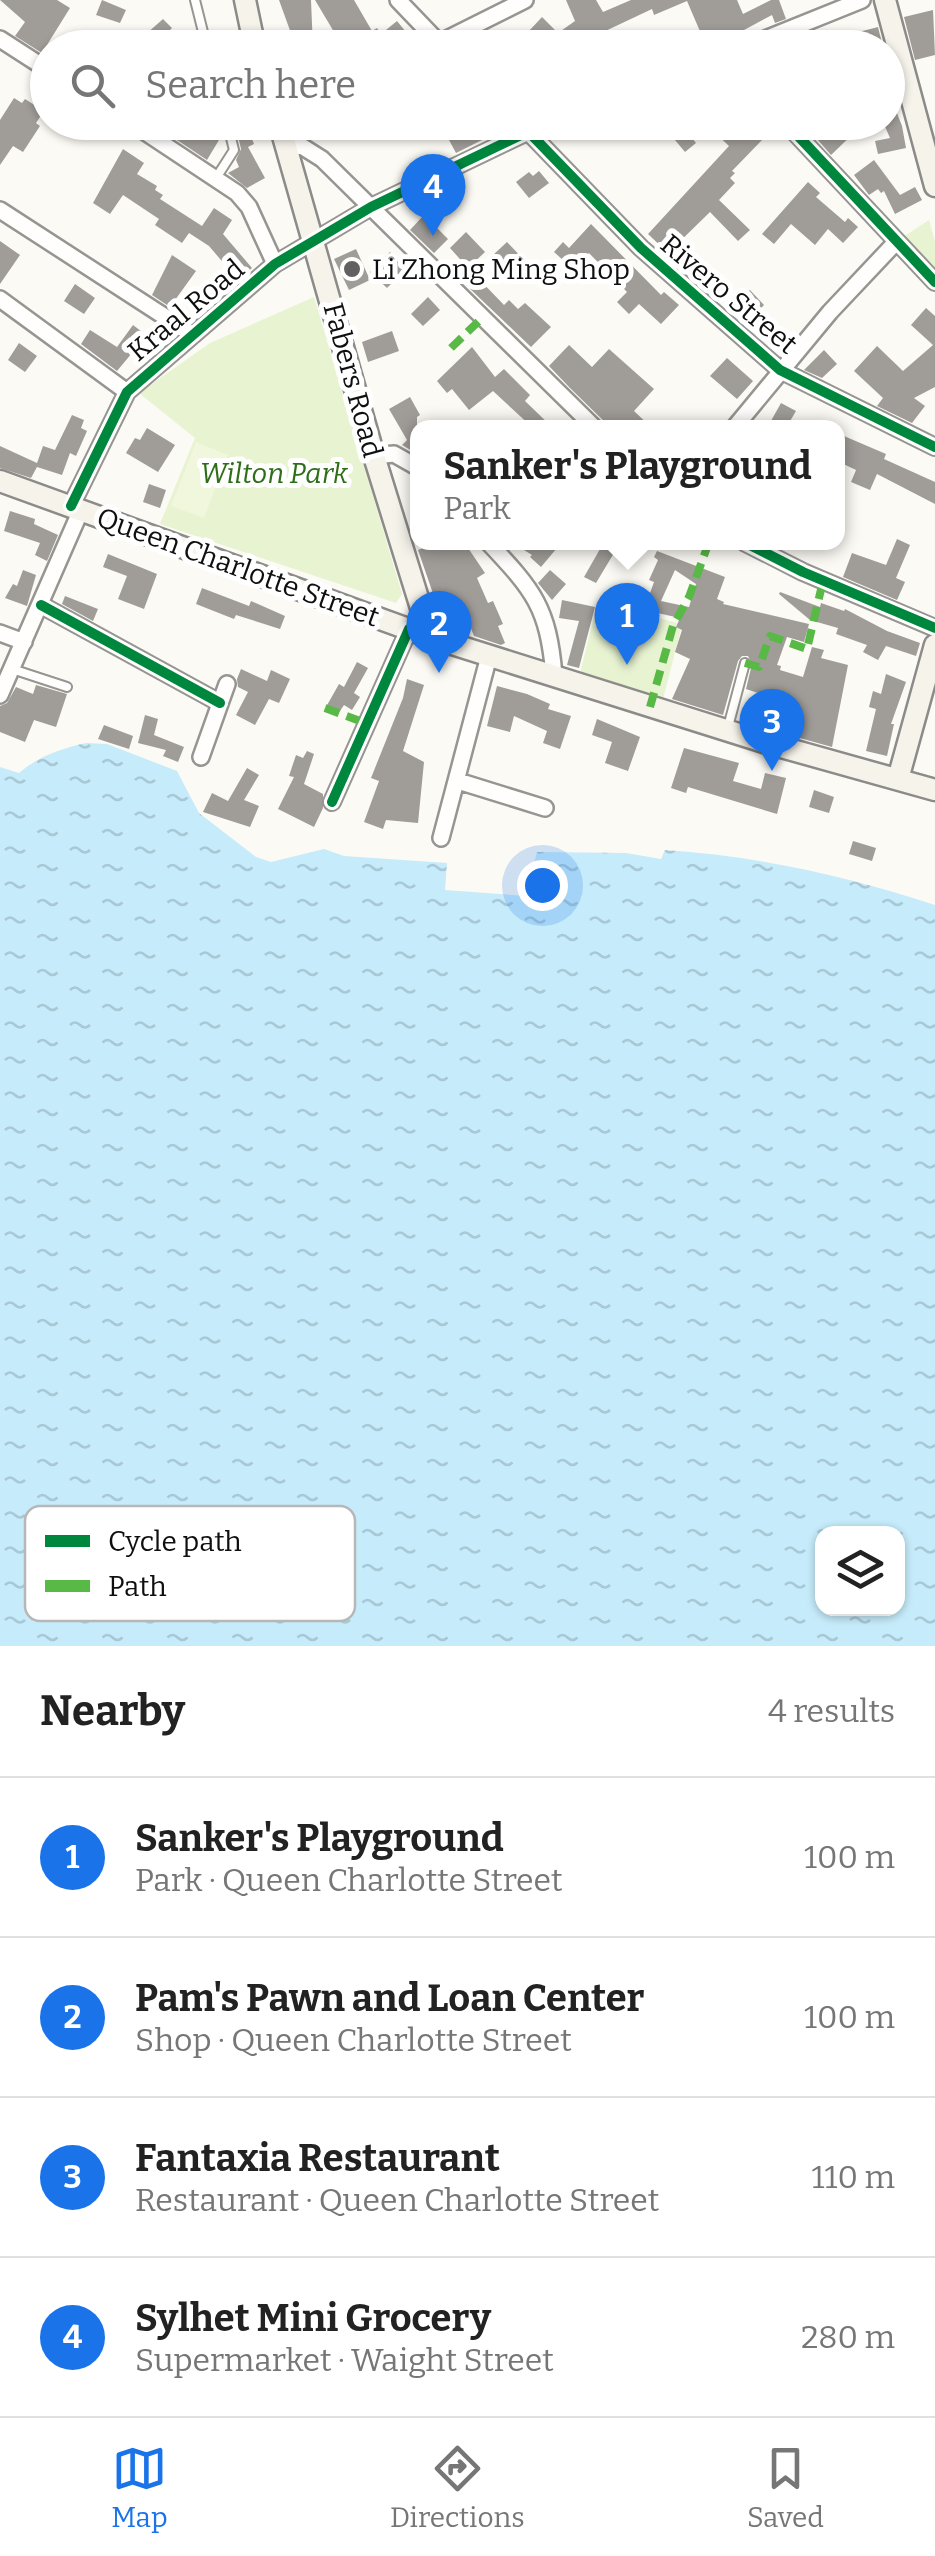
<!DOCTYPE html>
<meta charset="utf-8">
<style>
:root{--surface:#fff;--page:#f6f6f6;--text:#222;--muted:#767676;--line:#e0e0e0;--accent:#1a73e8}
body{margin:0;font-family:Bitter,serif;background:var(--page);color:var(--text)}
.controls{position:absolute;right:30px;bottom:30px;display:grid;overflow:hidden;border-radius:20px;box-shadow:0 2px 8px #0004}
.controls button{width:90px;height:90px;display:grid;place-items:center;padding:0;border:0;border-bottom:2px solid var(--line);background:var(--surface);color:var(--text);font:50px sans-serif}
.you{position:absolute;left:542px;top:885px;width:35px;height:35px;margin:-25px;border:8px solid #fff;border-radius:50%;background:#1a73e8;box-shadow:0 0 0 15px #1a73e833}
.badge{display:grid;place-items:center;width:65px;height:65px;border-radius:50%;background:var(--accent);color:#fff;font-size:32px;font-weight:700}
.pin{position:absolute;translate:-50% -82px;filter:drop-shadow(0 2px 5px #0008)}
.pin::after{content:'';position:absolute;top:52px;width:35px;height:30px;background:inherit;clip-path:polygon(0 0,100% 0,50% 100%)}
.popup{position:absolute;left:410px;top:420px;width:435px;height:130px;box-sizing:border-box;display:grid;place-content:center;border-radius:20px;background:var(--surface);filter:drop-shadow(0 2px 8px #0005);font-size:32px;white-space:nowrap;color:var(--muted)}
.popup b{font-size:38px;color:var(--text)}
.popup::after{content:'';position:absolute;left:50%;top:100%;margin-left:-20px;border:20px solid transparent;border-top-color:var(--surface)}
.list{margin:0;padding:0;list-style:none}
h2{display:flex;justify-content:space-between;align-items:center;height:130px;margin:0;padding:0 40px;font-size:42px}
h2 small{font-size:32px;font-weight:400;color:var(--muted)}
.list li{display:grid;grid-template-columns:65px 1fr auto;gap:30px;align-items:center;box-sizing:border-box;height:160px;padding:0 40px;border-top:2px solid var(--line)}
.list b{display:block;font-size:38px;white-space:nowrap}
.list p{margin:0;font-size:32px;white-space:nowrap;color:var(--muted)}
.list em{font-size:32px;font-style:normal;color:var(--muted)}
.icon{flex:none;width:55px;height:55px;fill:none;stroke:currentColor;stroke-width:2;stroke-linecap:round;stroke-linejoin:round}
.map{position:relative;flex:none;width:935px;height:1646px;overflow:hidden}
.search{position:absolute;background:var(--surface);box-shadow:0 2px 8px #0004;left:30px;right:30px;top:30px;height:110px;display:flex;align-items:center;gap:25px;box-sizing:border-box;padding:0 35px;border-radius:55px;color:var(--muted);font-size:38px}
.sheet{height:770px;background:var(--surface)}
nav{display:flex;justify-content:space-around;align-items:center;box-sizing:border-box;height:140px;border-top:2px solid var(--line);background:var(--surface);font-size:28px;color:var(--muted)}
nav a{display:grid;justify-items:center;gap:5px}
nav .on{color:var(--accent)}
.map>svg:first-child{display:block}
.park{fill:#e7f3d1}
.pitch{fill:#f1f7dc}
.water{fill:url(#water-ripples);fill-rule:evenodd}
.building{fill:#a09d99;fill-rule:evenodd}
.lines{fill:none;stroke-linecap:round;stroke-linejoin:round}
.lane-casing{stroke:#969592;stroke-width:12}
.street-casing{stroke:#969592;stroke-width:20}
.secondary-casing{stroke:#8c8b89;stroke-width:25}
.lane{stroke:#fffefd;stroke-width:8}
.street{stroke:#fffefd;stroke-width:15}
.secondary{stroke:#f5f3ea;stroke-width:20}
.quiet{stroke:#58b947;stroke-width:8;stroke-dasharray:15 8;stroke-linecap:butt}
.cycleway-casing{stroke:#fff;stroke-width:16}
.cycleway{stroke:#00873e;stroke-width:10}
.poi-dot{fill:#62615f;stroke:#fff;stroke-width:4}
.labels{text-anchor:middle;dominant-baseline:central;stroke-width:10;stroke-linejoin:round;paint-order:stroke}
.poi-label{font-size:28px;fill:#0f0f0f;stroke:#fff;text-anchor:start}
.street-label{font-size:28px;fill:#0f0f0f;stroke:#fff}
.park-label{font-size:28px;font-style:italic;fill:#2e6e18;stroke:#fff}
.key{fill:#fff;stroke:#b7b7b7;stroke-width:2.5}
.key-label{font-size:28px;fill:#0f0f0f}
</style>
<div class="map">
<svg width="935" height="1646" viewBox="0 0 935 1646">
<defs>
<pattern id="water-ripples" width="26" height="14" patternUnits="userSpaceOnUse" patternTransform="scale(2.5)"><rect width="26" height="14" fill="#c6ebfa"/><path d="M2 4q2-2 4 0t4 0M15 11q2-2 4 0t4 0" fill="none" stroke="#a9c8d5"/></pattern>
</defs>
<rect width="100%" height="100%" fill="#fcfaf4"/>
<path class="park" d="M929 220 935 242V270L903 237Z
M314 297 402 594 396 603 160 524 195 438 139 393 210 343Z
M598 601 677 623 676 627 681 629 662 703 579 677Z"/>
<path class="pitch" d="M196 442 228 455 204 518 171 506Z"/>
<path class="water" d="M86 743 107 744 177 771 199 813 256 857 271 862 324 849 344 856 447 863 445 890 526 896 537 852 626 853 661 859 665 850C757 856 848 876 935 905V1646H0V767L19 773C39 756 60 749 86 743ZM822 1534H898V1608H822Z"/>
<path class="building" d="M0 0H57L70 8 42 53 15 36 25 22Z
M102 0 126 10 120 23 96 15Z
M279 0H311L313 48H268V45L292 36Z
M315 0H354L372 31 377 28 381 34 397 21 406 32 388 45 389 48H353L345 33 337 37Z
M566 0H596L603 12 631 0H737L743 14 771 0H779L786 19 775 23 772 15 731 37 732 48H674L702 36 687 1 654 15 652 9 599 34 597 30 571 48H545L529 31 542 17 558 33 575 21Z
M933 10 935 55 915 60 904 17Z
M163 19 172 28 168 32 182 48H159L146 34Z
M878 27 882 43 862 48H822L851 34Z
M888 90 902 126 906 148 878 154 875 141 890 138 883 122H888Z
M14 98 22 103 25 99 44 111 36 123 40 126 23 152 13 146 0 165V120Z
M169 122H178L200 134 221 127 222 135 207 160 165 132Z
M245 122 254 144 248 147 265 178 247 188 228 173 239 167 236 160 241 149 235 123Z
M451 122H478L486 138 456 153 442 127Z
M660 122H679L696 143 685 152Z
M717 122H744L762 140 732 171 735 173 730 178 735 183 719 200 750 230 738 241 710 212 668 253 648 234 729 146 711 129Z
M802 122H848L856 131 831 155Z
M123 149 144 163 137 174 157 186 155 190 163 195 160 199 202 226 214 208 232 220 223 234 252 268 238 280 209 246 189 233 182 243 155 225 159 219 123 195 110 214 93 203Z
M874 160 900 195 915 187 922 200 895 214 884 191 881 193 878 189 869 195 854 175Z
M539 171 549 183 529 198 516 182 529 172 533 176Z
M808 182 820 193 816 197 845 222 848 218 858 227 843 243 828 229 815 245 791 224 774 244 762 234Z
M424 215 448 239 434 253 410 230Z
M591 224 661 295 664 292 679 305 661 324 639 304 629 314 617 302 627 292 589 253 574 270 554 252 563 242 569 248Z
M466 232 485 252 468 268 450 248Z
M0 241 20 255 0 284Z
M507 242 528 264 514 278 492 256Z
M356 249 370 280 349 290 334 259Z
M390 252 405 270 387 288 370 272Z
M172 255 196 271 170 307 152 295Z
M476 276 504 305 509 300 518 309 525 303 551 327 531 347 466 285Z
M75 284 95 298 84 314 64 301Z
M750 290 764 305 753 316 738 302Z
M428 297 440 310 423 326 411 314Z
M926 308 935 316V387L914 398 925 406 912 423 877 406 883 398 854 371 877 346 903 371 933 345 911 325Z
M133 325 158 344 144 362 132 353 117 371 81 344 90 330 117 347Z
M392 331 399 351 368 362 362 342Z
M19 343 37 356 25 372 8 360Z
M569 345 592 367 609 349 654 389 634 411 652 428H611L570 388 549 366Z
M472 347 495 377 504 369 530 395 525 401 553 428H533L493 391 469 410 452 389 447 393 437 381Z
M824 350 837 364 822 378 804 370Z
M727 358 753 381 737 399 710 376Z
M410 397 420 415 417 417V454L402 445 407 440 389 409Z
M781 403 796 411 786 428H767Z
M72 415 84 420 81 428 87 431 76 456 70 453 62 475 37 467 31 478 0 468V446L37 463 43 446 55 450Z
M147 428 175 445 158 472 126 453 135 438 140 440Z
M837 433 886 454 884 459 935 482V504L877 474 870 490 851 482 856 470 837 461Z
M149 484 166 490 160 508 143 502Z
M10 511 35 519 34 524 58 535 47 561 35 555 40 543 4 531Z
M897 539 910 545 896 578 905 582 897 600 843 577 852 553 886 565Z
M438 542H464L485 573 477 578 488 603 493 601 503 624 498 626 505 643 501 645 474 636 470 626 460 632 450 629 439 611 418 550Z
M511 542H551L557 548 541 567 530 557 532 555Z
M604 542H629L641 554 632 564 617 548 596 583 584 577Z
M657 551 725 577 717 599 724 602 723 604 809 624 804 642 787 637 777 665 781 666 780 670 803 677 812 647 824 650 821 658 848 665 832 747 789 735 791 728 764 721 770 697 746 689 752 664 748 656H742L738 661 723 715 672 699 690 659 675 652 682 630 676 627 680 618 644 610 654 582 649 580 658 560 654 557ZM675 570 696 584 689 607 661 601Z
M108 554 157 574 144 609 118 599 127 576 103 567Z
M23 570 36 575 27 606 5 598 13 584 17 586Z
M550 570 566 584 552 600 538 583Z
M202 588 249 606 251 601 285 616 280 629 236 615 234 619 196 604Z
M780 592 820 607 821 603 844 611 845 609 887 631 920 643 916 656 886 646 878 660 863 652 867 645 836 634 838 628 810 620 779 594Z
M65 596 98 609 93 621 62 604Z
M562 600 595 607 579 668 567 665 579 621 559 618Z
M357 662 368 668 354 693 360 697 352 710 344 705 338 714 326 707 339 684 344 687Z
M241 669 267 681 271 670 290 679 279 703 269 699 255 725 236 715 248 692 238 687 237 679Z
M886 674 906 682 891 724H894L887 756 866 751 876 709 869 707 873 691 881 694Z
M407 679 424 685 403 751 424 762 418 823 386 820 383 829 364 822 379 781 371 778 403 698Z
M36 685 67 694 56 727 34 720 25 742 0 732V706L7 703 16 687 33 694Z
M497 686 527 694 550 704 548 709 571 716 560 749 543 743 547 731 514 716 510 732 487 726Z
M145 715 158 719 154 735 184 747 178 762 163 756 166 750 138 743Z
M597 719 640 737 628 771 605 763 612 742 592 735Z
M104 725 133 736 129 749 98 739Z
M684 748 739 763 733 781 761 789 765 773 786 778 777 814 688 787 686 793 671 788Z
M307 751 314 754 304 784 323 794V808L314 827 278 809 294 777 289 776 296 755 303 758Z
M247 768 259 775 244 800 259 806 250 827 203 812 212 793 228 801Z
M814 790 834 797 829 813 809 807Z
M853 841 876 848 872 861 849 854Z"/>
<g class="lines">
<g class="lane-casing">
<path id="lane" d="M195 0 207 48
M216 178 234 150 227 122
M12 669 67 687
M728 727 745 663"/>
</g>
<g class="street-casing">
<path id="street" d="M398 0 444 48
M0 39 48 70
M439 43 525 0
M743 48 862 0
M130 122 237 193 249 207 275 264
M519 122 641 248 780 370 935 447
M785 122 935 282
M285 144 303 147 322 159 595 428
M0 210 193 335
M0 299 127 392
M734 428 830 312 896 242
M374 456 394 454 417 467
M71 506 127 392 275 264 371 207 548 122
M488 542C534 591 548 607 554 675
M744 542 803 572 935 628
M41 605 220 703
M0 633 24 642
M0 695 81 510
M201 757 227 684
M458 781 545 808
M332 802 409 629
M441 838 489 656"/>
</g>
<g class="secondary-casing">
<path id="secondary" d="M245 0 255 48
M885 0 935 186
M279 122 374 456 430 637
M0 481 430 637 767 743 935 790
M898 779 935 645"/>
</g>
<use href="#lane" class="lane"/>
<use href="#street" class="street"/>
<use href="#secondary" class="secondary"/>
<path class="quiet" d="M451 348 483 317
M745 663 759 667 770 636 807 649 823 581
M650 707 673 626 689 597 709 542
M325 708 365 723"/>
<g class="cycleway-casing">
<path id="cycleway" d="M519 122 641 248 780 370 935 447
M785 122 935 282
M71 506 127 392 275 264 371 207 548 122
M744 542 803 572 935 628
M41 605 220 703
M332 802 409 629"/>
</g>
<use href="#cycleway" class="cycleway"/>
</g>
<circle class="poi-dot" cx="352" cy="269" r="10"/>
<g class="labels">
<g class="poi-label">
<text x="372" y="269">Li Zhong Ming Shop</text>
</g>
<g class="street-label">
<text transform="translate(729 294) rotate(40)">Rivero Street</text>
<text transform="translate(186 310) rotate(-40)">Kraal Road</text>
<text transform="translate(353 380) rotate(75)">Fabers Road</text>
<text transform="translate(238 567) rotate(20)">Queen Charlotte Street</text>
</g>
<g class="park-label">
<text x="274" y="473">Wilton Park</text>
</g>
</g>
<rect x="25" y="1506" width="330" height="115" rx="15" class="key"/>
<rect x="45" y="1535" width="45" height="12" fill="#00873e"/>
<rect x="45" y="1580" width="45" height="12" fill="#58b947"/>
<g class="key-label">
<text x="108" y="1551">Cycle path</text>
<text x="108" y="1596">Path</text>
</g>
</svg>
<div class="controls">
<button><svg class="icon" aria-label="layers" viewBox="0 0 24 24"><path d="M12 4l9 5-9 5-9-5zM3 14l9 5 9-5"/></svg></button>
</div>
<div class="you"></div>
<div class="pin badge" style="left:627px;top:665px">1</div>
<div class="popup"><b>Sanker's Playground</b>Park</div>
<div class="pin badge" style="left:439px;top:673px">2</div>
<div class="pin badge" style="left:772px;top:771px">3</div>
<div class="pin badge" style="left:433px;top:236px">4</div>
<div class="search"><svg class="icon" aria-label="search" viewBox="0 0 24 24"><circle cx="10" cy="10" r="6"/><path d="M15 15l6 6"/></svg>Search here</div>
</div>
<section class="sheet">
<h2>Nearby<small>4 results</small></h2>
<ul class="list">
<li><span class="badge">1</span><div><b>Sanker's Playground</b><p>Park · Queen Charlotte Street</p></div><em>100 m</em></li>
<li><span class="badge">2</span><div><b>Pam's Pawn and Loan Center</b><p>Shop · Queen Charlotte Street</p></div><em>100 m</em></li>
<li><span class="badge">3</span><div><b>Fantaxia Restaurant</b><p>Restaurant · Queen Charlotte Street</p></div><em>110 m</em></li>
<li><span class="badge">4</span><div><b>Sylhet Mini Grocery</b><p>Supermarket · Waight Street</p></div><em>280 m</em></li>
</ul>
</section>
<nav>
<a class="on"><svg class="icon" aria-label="map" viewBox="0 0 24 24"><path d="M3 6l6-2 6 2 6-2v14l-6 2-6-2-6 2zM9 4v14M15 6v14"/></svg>Map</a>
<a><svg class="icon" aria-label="directions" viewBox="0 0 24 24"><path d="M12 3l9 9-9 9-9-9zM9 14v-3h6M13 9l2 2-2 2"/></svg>Directions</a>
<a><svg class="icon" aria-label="saved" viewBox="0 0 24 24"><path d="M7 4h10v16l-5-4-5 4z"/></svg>Saved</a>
</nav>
